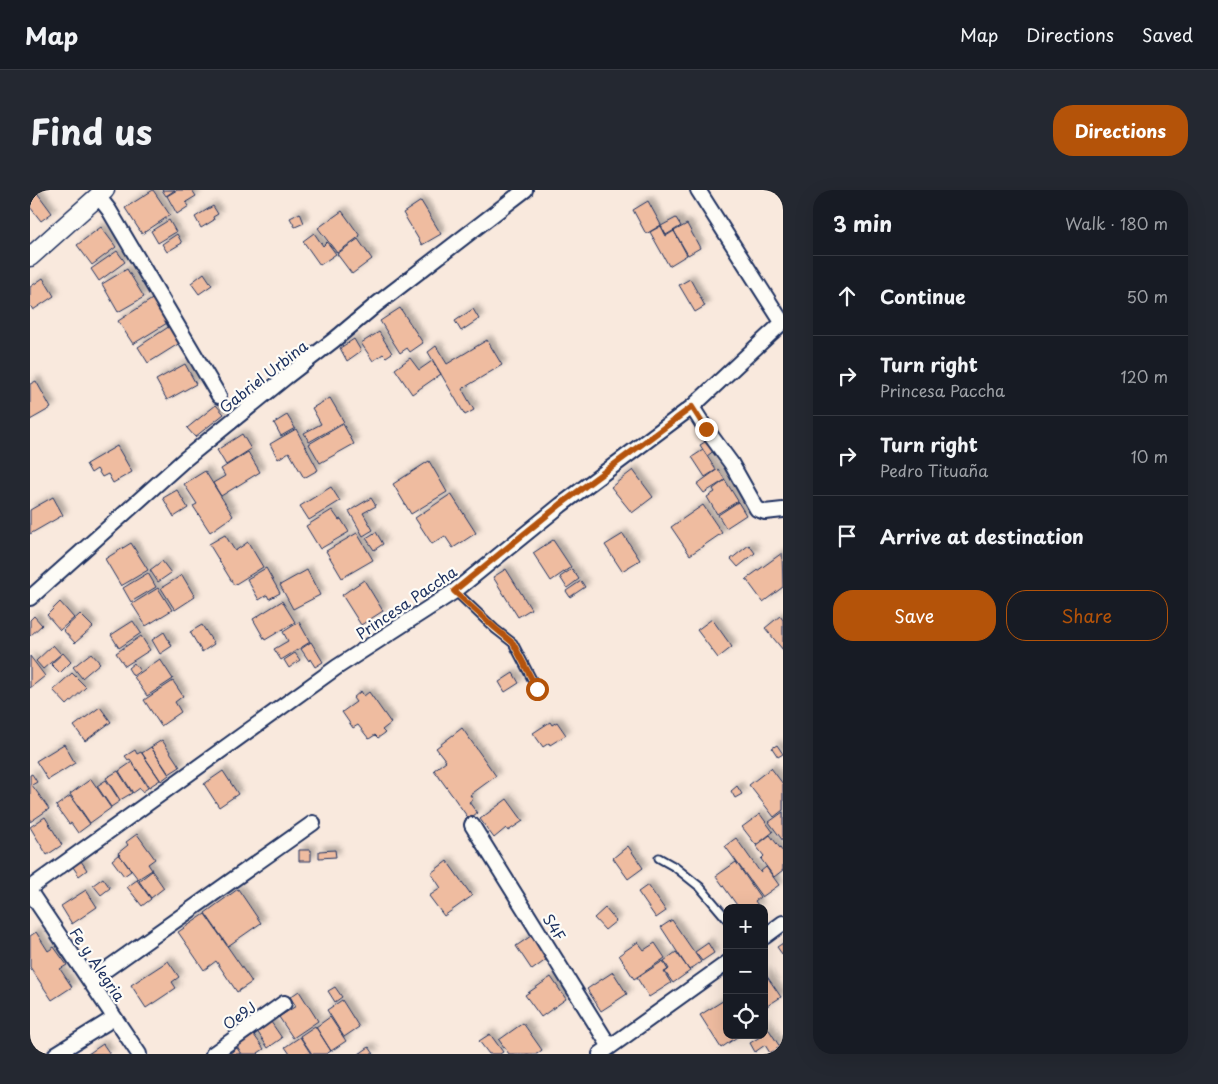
<!DOCTYPE html>
<meta charset="utf-8">
<style>
:root{--surface:#171b24;--page:#242831;--text:#f1f3f6;--muted:#9ea1a6;--line:#363941;--accent:#b45309}
body{margin:0;font-family:"Playpen Sans",sans-serif;background:var(--page);color:var(--text)}
.controls{position:absolute;right:15px;bottom:15px;display:grid;overflow:hidden;border-radius:10px;box-shadow:0 5px 20px #0002}
.controls button{width:45px;height:45px;display:grid;place-items:center;padding:0;border:0;border-bottom:1px solid var(--line);background:var(--surface);color:var(--text);font:25px sans-serif}
.stop{position:absolute;width:15px;height:15px;margin:-11px;border:4px solid #b45309;border-radius:50%;background:#fff}
.stop.end{background:#b45309;border-color:#fff;box-shadow:0 1px 5px #0008}
.list{margin:0;padding:0;list-style:none}
h2{display:flex;justify-content:space-between;align-items:center;height:65px;margin:0;padding:0 20px;font-size:21px}
h2 small{font-size:16px;font-weight:400;color:var(--muted)}
.list li{display:grid;grid-template-columns:32px 1fr auto;gap:15px;align-items:center;box-sizing:border-box;height:80px;padding:0 20px;border-top:1px solid var(--line)}
.list b{display:block;font-size:19px;white-space:nowrap}
.list p{margin:0;font-size:16px;white-space:nowrap;color:var(--muted)}
.list em{font-size:16px;font-style:normal;color:var(--muted)}
.actions{display:flex;gap:10px;padding:15px 20px}
.actions a{flex:1;padding:11px 0;border:1px solid var(--accent);border-radius:20px;text-align:center;font-size:18px;color:var(--accent)}
.actions .main{background:var(--accent);color:#fff}
.icon{flex:none;width:28px;height:28px;fill:none;stroke:currentColor;stroke-width:2;stroke-linecap:round;stroke-linejoin:round}
.map{position:relative;flex:none;width:753px;height:864px;overflow:hidden;border-radius:20px}
header{display:flex;align-items:center;gap:30px;box-sizing:border-box;height:70px;padding:0 25px;background:var(--surface);border-bottom:1px solid var(--line)}
header strong{font-size:24px}
nav{display:flex;gap:28px;margin-inline-start:auto;font-size:18px}
.intro{display:flex;align-items:center;justify-content:space-between;box-sizing:border-box;height:120px;padding:0 30px}
h1{margin:0;font-size:35px}
.button{padding:12px 22px;border-radius:20px;background:var(--accent);color:#fff;font-size:18px;font-weight:700}
main{display:flex;gap:30px;padding:0 30px}
aside{flex:1;background:var(--surface);border-radius:20px;box-shadow:0 5px 20px #0002}
.map>svg:first-child{display:block}
.building{fill:#efbca0;stroke:#1b2f5e;filter:url(#shadow)}
.lines{fill:none;stroke-linecap:round;stroke-linejoin:round}
.service-casing{stroke:#1b2f5e;stroke-width:11}
.minor-casing{stroke:#1b2f5e;stroke-width:18}
.tertiary-casing{stroke:#1b2f5e;stroke-width:21}
.service{stroke:#fdfcf7;stroke-width:7}
.minor{stroke:#fdfcf7;stroke-width:14}
.tertiary{stroke:#fdfcf7;stroke-width:18}
.route{stroke:#b45309;stroke-width:6}
.labels{text-anchor:middle;dominant-baseline:central;stroke-width:4.5;stroke-linejoin:round;paint-order:stroke}
.street-label{font-size:15px;fill:#1b2f5e;stroke:#fdfcf7}
</style>
<header>
<strong>Map</strong>
<nav><a>Map</a><a>Directions</a><a>Saved</a></nav>
</header>
<div class="intro"><h1>Find us</h1><a class="button">Directions</a></div>
<main>
<div class="map">
<svg width="753" height="864" viewBox="0 0 753 864">
<defs>
<filter id="shadow"><feDropShadow dx="4.5" dy="-4.5" stdDeviation="2.5" flood-color="#0004"/></filter>
</defs>
<rect width="100%" height="100%" fill="#f9e9dd"/>
<filter id="ink" filterUnits="userSpaceOnUse"><feTurbulence type="fractalNoise" baseFrequency=".02" numOctaves="2"/><feDisplacementMap in="SourceGraphic" scale="10" xChannelSelector="R" yChannelSelector="G"/><feConvolveMatrix kernelMatrix="1 2 1 2 8 2 1 2 1" color-interpolation-filters="sRGB"/></filter>
<g filter="url(#ink)">
<path class="building" d="M2 0H5L22 23 11 31 0 17V2Z
M123 0 140 25 112 44 95 18Z
M132 0H145L136 6Z
M147 0H162L166 6 156 12 159 16 147 24 137 6Z
M391 11 411 44 392 55 373 23Z
M618 11 631 35 616 44 603 20Z
M183 16 188 24 183 27 184 30 171 38 165 27Z
M312 21 330 46 307 63 288 38Z
M270 23 274 33 265 37 260 28Z
M646 28 651 36 636 45 631 36Z
M139 30 146 42 128 53 121 41Z
M657 34 670 58 658 65 644 41Z
M631 36 636 46 644 41 657 65 639 76 620 42Z
M71 37 86 57 62 75 47 55Z
M284 43 293 56 297 52 306 64 290 75 273 51Z
M147 44 152 53 137 62 132 54Z
M328 49 342 69 322 84 307 64Z
M87 61 95 72 69 91 61 79Z
M97 79 114 107 88 122 72 94Z
M174 83 182 95 169 104 161 93Z
M13 88 24 106 3 120 0 115V97Z
M660 89 675 116 665 122 649 95Z
M127 106 142 130 103 154 88 131Z
M370 118 393 153 380 162 377 158 370 163 350 131Z
M443 119 449 129 431 141 425 131Z
M143 134 153 151 118 173 108 157Z
M349 142 362 163 356 167 353 164 343 171 331 153Z
M324 149 331 161 317 171 310 158Z
M457 150 472 175 432 199 444 220 435 225 398 162 406 156 417 174Z
M380 168 389 180 402 171 411 184 382 204 365 179Z
M155 174 166 194 137 210 126 190Z
M6 191 21 218 0 230V194Z
M300 208 314 232 279 252 274 243 291 234 282 218Z
M186 215 194 224 165 247 157 238Z
M257 225 265 238 251 246 244 233Z
M313 234 324 254 290 273 279 254Z
M266 239 288 280 274 288 259 262 248 269 240 254Z
M212 244 221 259 196 275 187 260Z
M678 250 685 260 677 266 670 255Z
M87 256 102 282 83 293 78 284 72 287 67 279 61 283 56 274Z
M673 260 686 280 675 287 662 267Z
M218 262 230 282 191 306 183 293 195 286 191 279Z
M399 271 417 302 381 324 363 294Z
M688 279 695 290 674 303 667 294Z
M603 280 623 307 602 323 581 297Z
M175 281 203 326 180 342 163 316 167 314 154 294Z
M695 290 708 311 687 324 677 307 685 302 683 299Z
M301 297 310 311 279 330 270 316Z
M147 300 158 318 144 327 133 308Z
M421 304 446 343 423 358 415 346 402 354 385 328Z
M23 307 33 325 0 344V320Z
M341 308 346 316 333 323 343 340 333 346 319 321Z
M708 312 716 325 696 338 688 325Z
M673 315 692 343 660 365 641 337Z
M302 320 309 330 311 329 319 342 290 359 276 336Z
M346 342 353 354 344 360 336 348Z
M327 343 343 370 312 388 296 361Z
M593 344 610 370 592 381 575 355Z
M195 345 205 361 218 352 233 377 204 395 179 354Z
M523 350 541 377 521 391 503 363Z
M101 353 118 380 91 396 75 369Z
M719 355 725 363 708 377 701 369Z
M752 363 753 397 733 412 716 389Z
M132 371 141 383 128 392 120 380Z
M236 378 250 403 239 409 237 405 229 410 217 389Z
M476 379 501 419 488 427 463 387Z
M542 379 549 389 537 398 530 387Z
M277 380 290 405 263 419 250 395Z
M118 383 126 397 101 412 93 398Z
M152 385 165 407 145 420 131 398Z
M334 390 353 421 331 435 312 405Z
M551 391 555 397 540 407 536 401Z
M128 398 142 420 116 436 102 414Z
M252 411 265 432 235 450 223 429Z
M30 412 44 428 30 440 17 425Z
M50 424 63 437 45 453 33 440Z
M4 426 12 435 0 446V430Z
M750 426 753 430V460L735 438Z
M682 429 702 457 688 468 667 440Z
M103 431 111 443 89 458 81 445Z
M269 432 280 452 251 470 244 459 258 451 253 442Z
M172 435 184 454 172 462 160 442Z
M134 442 142 456 130 464 122 450Z
M111 446 120 460 95 476 86 463Z
M281 452 293 472 285 477 280 469 279 471 271 459Z
M23 455 31 464 13 479 6 471Z
M33 463 41 472 30 483 21 474Z
M61 463 70 473 52 488 43 477Z
M265 463 270 470 259 478 254 470Z
M0 466 15 486 0 498Z
M130 469 143 489 117 506 104 487Z
M104 473 110 481 103 486 98 478Z
M42 483 56 497 37 515 23 500Z
M483 483 489 493 475 502 469 492Z
M143 491 153 506 145 512 151 522 131 536 114 510Z
M331 501 334 506 339 502 361 533 352 540 355 543 348 548 345 545 339 549 328 535 323 538 312 522 326 512 323 508Z
M70 517 81 532 55 551 44 536Z
M520 532 522 535 527 532 536 545 520 555 519 553 513 557 503 543Z
M432 538 466 586 440 605 443 609 439 612 447 623 439 629 404 580 416 571 406 558Z
M132 550 150 577 139 584 121 557Z
M34 554 45 573 18 590 6 571Z
M747 555 753 564 748 567 742 558Z
M121 557 139 585 131 591 112 563Z
M105 560 107 564 111 562 130 590 119 597 100 569 98 570 95 566Z
M102 572 118 598 112 602 110 598 103 603 89 581Z
M741 578 753 594V620L744 627 719 595Z
M88 581 102 603 90 610 76 588Z
M193 581 208 604 189 617 174 594Z
M2 584 7 592 2 595 19 619 0 632V585Z
M61 589 81 618 60 633 40 604Z
M76 590 90 611 81 617 67 596Z
M707 596 712 604 705 608 701 601Z
M40 606 60 634 48 643 41 633 39 634 26 616Z
M477 609 493 631 478 641 476 638 464 648 450 629Z
M753 622V651L739 632Z
M730 624 743 642 726 655 712 637Z
M15 627 32 655 17 665 0 637Z
M107 644 125 669 118 674 122 680 108 689 88 663 98 655 96 652Z
M740 645 753 662V680L744 687 731 669 734 666 726 656Z
M706 648 730 682 736 677 749 695 732 707 695 656Z
M598 656 613 678 598 689 583 668Z
M269 660H281V671H269Z
M305 660 306 667 289 668V661Z
M89 664 101 681 94 686 82 670Z
M51 671 57 680 49 686 43 677Z
M417 671 442 706 414 726 399 706 411 698 401 683Z
M706 672 730 707 725 711 730 718H709L686 686Z
M122 681 134 698 121 708 109 691Z
M73 688 80 698 71 705 63 695Z
M107 690 121 709 112 716 97 697Z
M618 695 636 721 626 728 608 702Z
M208 699 231 733 198 756 175 723Z
M56 700 67 717 42 734 31 716Z
M575 718 586 731 575 740 564 728Z
M175 724 222 792 207 802 186 771 174 780 148 742Z
M642 730 671 772 659 780 631 737Z
M6 742 18 761 24 757 37 775 30 779 42 797 22 810 0 777V746Z
M504 744 520 767 502 780 486 756Z
M608 752 614 760 625 753 635 768 604 789 589 765Z
M678 753 684 763 672 771 665 762Z
M753 753V763L752 764 747 757Z
M646 762 660 781 643 793 635 782 639 779 634 771Z
M138 771 149 787 142 792 146 798 116 818 101 795Z
M633 771 638 780 634 782 641 793 619 807 607 788Z
M583 782 597 804 571 821 557 799Z
M734 782 751 807 734 818Z
M521 787 536 809 511 827 495 805Z
M305 797 312 807 305 812 298 801Z
M269 801 288 831 263 848 249 827 266 816 260 807Z
M696 809 697 811V845H710L691 858 670 825Z
M312 810 329 837 314 847 297 820Z
M300 827 316 851 301 861 286 837Z
M241 832 252 848 238 858 227 841Z
M734 832 750 857 740 863 735 855 725 862 720 853 730 847 729 845H734Z
M493 833 512 860 507 864H479L469 850Z
M285 836 301 861 296 864H282L270 846Z
M460 844 473 862 470 864H459L449 851Z
M224 845 234 859 228 863 229 864H212L207 856Z
M270 847 281 864H260L255 857Z
M73 854 80 864H58Z
M339 857 344 864H329Z
M207 858 211 864H199Z"/>
<g class="lines">
<g class="service-casing">
<path id="service" d="M425 401 465 439 483 453 507 499
M629 668 645 677 670 697 697 729"/>
</g>
<g class="minor-casing">
<path id="minor" d="M668 0 752 132
M68 6 79 20 189 206
M662 217 676 239 701 273 727 319 735 322 753 320
M0 408 154 270 256 187 304 150 347 114 495 0
M442 635 580 857
M0 698 307 477 425 401 531 315 662 217 753 132
M0 702 109 864
M734 747 753 733
M60 791 283 633
M26 864 84 828
M183 864 254 813
M570 864 697 773"/>
</g>
<g class="tertiary-casing">
<path id="tertiary" d="M0 67 75 0"/>
</g>
<use href="#service" class="service"/>
<use href="#minor" class="minor"/>
<use href="#tertiary" class="tertiary"/>
</g>
</g>
<g class="lines" filter="url(#ink)">
<path class="route" d="M507 499 483 453 465 438 424 401 531 314 662 217 676 239"/>
</g>
<g class="labels">
<g class="street-label">
<text transform="translate(233 186) rotate(-38)">Gabriel Urbina</text>
<text transform="translate(376 412) rotate(-34)">Princesa Paccha</text>
<text transform="translate(525 737) rotate(58)">S4F</text>
<text transform="translate(68 774) rotate(56)">Fe y Alegria</text>
<text transform="translate(209 825) rotate(-35)">Oe9J</text>
</g>
</g>
</svg>
<div class="controls">
<button>+</button>
<button>−</button>
<button><svg class="icon" aria-label="locate" viewBox="0 0 24 24"><circle cx="12" cy="12" r="6"/><path d="M12 2v4M12 18v4M2 12h4M18 12h4"/></svg></button>
</div>
<div class="stop" style="left:507px;top:499px"></div>
<div class="stop end" style="left:676px;top:239px"></div>
</div>
<aside>
<h2>3 min<small>Walk · 180 m</small></h2>
<ul class="list">
<li><svg class="icon" aria-label="ahead" viewBox="0 0 24 24"><path d="M12 20V5M6 11l6-6 6 6"/></svg><div><b>Continue</b></div><em>50 m</em></li>
<li><svg class="icon" aria-label="right" viewBox="0 0 24 24"><path d="M7 20v-9h11M14 6l5 5-5 5"/></svg><div><b>Turn right</b><p>Princesa Paccha</p></div><em>120 m</em></li>
<li><svg class="icon" aria-label="right" viewBox="0 0 24 24"><path d="M7 20v-9h11M14 6l5 5-5 5"/></svg><div><b>Turn right</b><p>Pedro Tituaña</p></div><em>10 m</em></li>
<li><svg class="icon" aria-label="arrive" viewBox="0 0 24 24"><path d="M6 21V4h12l-3 4 3 4H6"/></svg><div><b>Arrive at destination</b></div></li>
</ul>
<div class="actions"><a class="main">Save</a><a>Share</a></div>
</aside>
</main>
